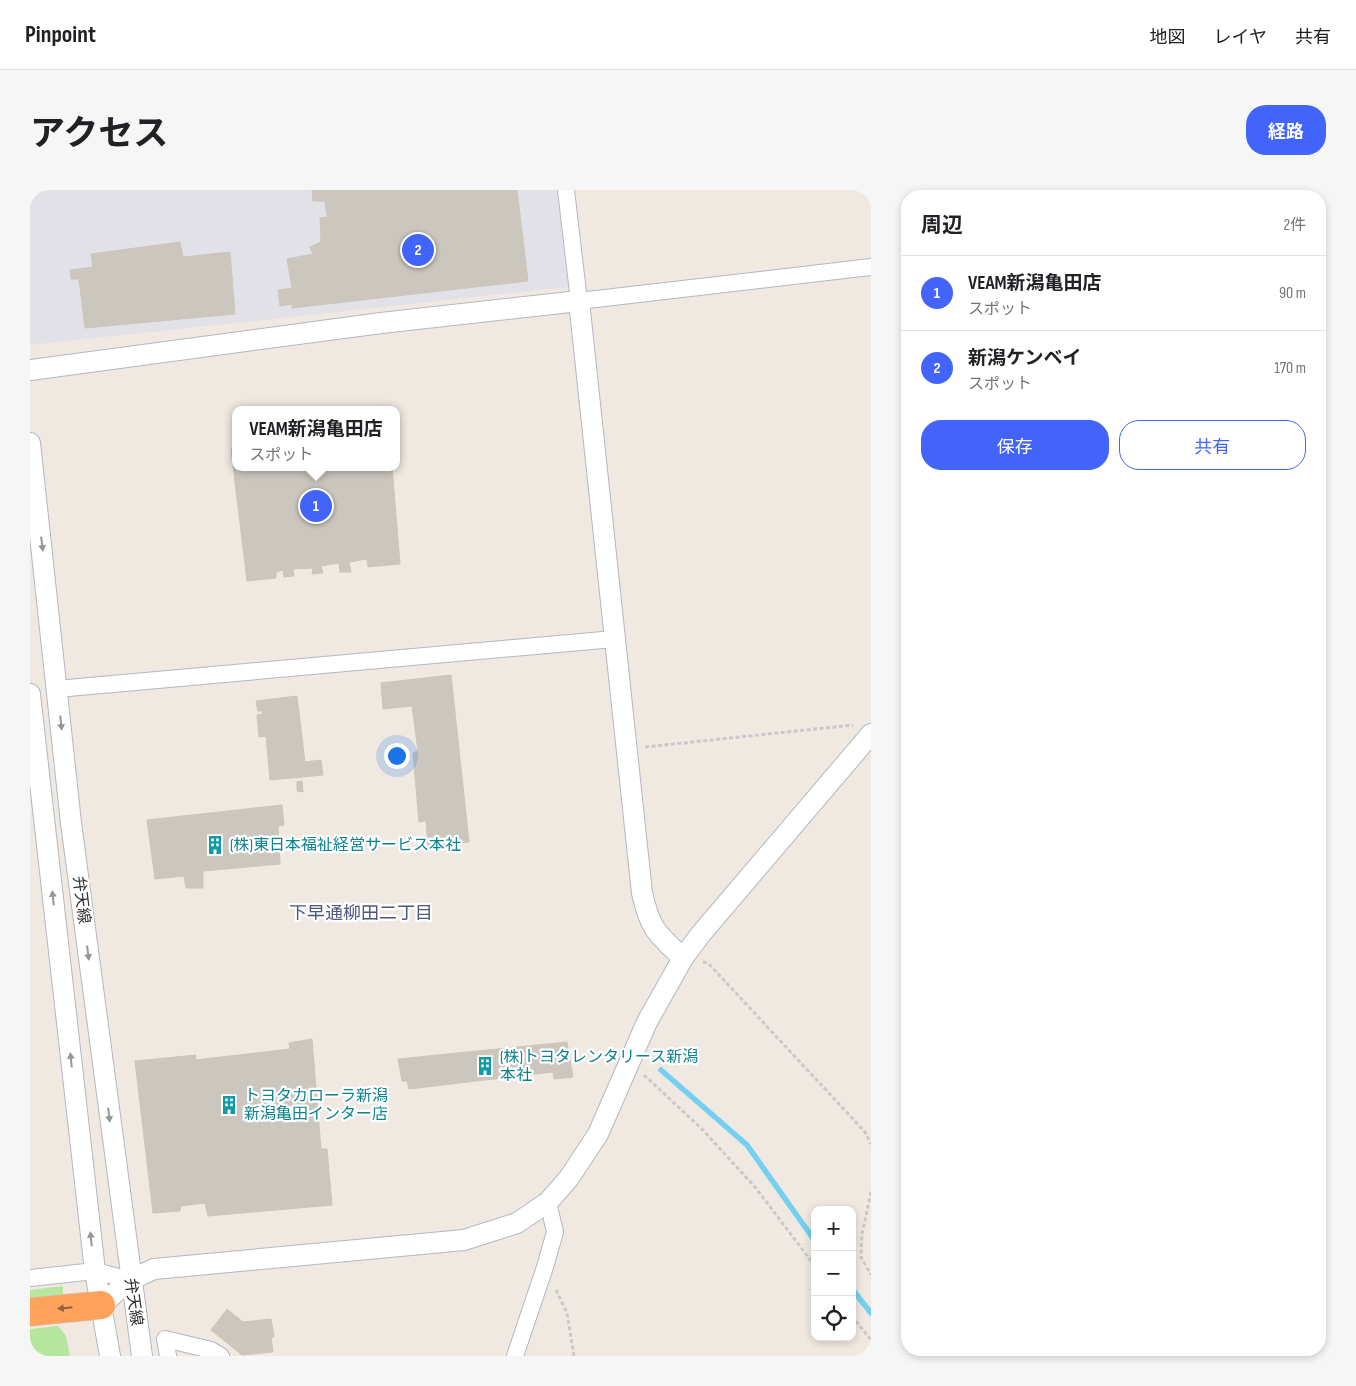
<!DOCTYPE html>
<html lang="ja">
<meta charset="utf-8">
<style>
:root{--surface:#fff;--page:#f6f6f6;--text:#202124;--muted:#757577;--line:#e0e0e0;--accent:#4264fb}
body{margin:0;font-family:"Sofia Sans Condensed","Noto Sans JP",sans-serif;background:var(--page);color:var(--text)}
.controls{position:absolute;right:15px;bottom:15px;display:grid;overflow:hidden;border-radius:10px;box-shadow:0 2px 8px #0003}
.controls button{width:45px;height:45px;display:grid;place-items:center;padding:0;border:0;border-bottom:1px solid var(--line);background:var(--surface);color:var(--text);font:25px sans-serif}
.you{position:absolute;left:366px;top:565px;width:18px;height:18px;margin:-12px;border:4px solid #fff;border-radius:50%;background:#1a73e8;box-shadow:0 0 0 8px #1a73e833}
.badge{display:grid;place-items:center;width:32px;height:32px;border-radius:50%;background:var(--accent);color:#fff;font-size:16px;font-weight:700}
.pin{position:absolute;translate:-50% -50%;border:2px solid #fff;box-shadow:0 1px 5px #0006}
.popup{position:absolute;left:202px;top:216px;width:168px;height:65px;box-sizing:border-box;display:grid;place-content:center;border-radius:10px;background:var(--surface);filter:drop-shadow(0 1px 4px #0005);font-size:16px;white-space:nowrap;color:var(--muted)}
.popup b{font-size:19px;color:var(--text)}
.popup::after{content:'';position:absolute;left:50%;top:100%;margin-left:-10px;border:10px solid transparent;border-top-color:var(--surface)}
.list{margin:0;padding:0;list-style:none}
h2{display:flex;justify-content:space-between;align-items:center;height:65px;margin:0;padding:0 20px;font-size:21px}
h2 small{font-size:16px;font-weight:400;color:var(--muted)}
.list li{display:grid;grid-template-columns:32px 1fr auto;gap:15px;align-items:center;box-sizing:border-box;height:75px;padding:0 20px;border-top:1px solid var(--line)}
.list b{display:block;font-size:19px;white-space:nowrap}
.list p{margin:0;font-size:16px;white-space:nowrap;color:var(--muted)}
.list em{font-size:16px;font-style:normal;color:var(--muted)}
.actions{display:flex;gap:10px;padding:15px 20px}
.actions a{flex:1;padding:11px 0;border:1px solid var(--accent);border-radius:20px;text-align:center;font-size:18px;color:var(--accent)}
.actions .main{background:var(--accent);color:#fff}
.icon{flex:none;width:28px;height:28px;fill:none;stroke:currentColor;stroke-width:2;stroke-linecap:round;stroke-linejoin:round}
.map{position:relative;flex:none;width:841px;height:1166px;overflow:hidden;border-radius:20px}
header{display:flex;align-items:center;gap:30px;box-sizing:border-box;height:70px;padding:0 25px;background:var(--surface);border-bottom:1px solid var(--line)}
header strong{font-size:24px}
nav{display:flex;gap:28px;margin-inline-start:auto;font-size:18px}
.intro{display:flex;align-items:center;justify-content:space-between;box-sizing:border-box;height:120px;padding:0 30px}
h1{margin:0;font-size:35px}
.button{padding:12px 22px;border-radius:20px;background:var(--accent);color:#fff;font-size:18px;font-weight:700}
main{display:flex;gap:30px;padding:0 30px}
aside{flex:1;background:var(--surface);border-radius:20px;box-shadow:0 2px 8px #0003}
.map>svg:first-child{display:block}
.industrial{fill:#e3e1e8}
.green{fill:#b6e59e}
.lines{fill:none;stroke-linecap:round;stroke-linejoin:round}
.stream{stroke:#75cff0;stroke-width:5.5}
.building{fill:#cbc7bf;stroke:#cbc5ba}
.minor-casing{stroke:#b4b7c1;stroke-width:18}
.tertiary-casing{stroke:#b4b7c1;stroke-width:22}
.motorway-casing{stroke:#c9c9c9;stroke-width:29}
.path{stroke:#c9c9c9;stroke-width:3;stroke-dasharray:4 2.5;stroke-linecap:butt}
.minor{stroke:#fff;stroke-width:16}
.tertiary{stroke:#fff;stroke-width:20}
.motorway{stroke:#ffa35c;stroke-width:28}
.oneway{fill:#969696}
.oneway2{fill:#8c6343}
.labels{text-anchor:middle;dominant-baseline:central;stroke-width:4.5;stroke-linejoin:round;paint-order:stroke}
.culture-label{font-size:16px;fill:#0d838f;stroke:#fff;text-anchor:start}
.street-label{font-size:16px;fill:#2e2e2e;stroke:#fff}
.neighbourhood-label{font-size:18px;fill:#4d5680;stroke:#fff}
</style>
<header>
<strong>Pinpoint</strong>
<nav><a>地図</a><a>レイヤ</a><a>共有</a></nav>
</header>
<div class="intro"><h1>アクセス</h1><a class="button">経路</a></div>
<main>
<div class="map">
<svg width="841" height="1166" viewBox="0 0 841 1166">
<rect width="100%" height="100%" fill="#efe9e1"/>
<path class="industrial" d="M0 0H528L539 97 0 155Z"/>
<path class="green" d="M33 1096V1107L0 1112V1100Z
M28 1136 36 1146 40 1166H0V1139Z"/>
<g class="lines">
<path class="stream" d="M631 880 717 955 785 1051
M822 1099 841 1123"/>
</g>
<path class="building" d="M282 0H487L498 91 262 118V114L250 116 248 100 262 98 257 69 283 64 280 57 291 52 290 28 297 27 295 11H283Z
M150 52 153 67 200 62 205 124 55 138 49 89H41L40 80 63 77 61 64Z
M201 259H206V277H362L370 374 338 377 337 369 319 372 321 382H310L309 373 291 376 293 383 282 384 283 378 263 379 264 386 254 387 253 380 246 382V388L217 391Z
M421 485 439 652 398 657 396 631 389 632 383 563 388 561 382 516 353 519 351 493Z
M267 506 275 572 291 570 293 585 240 590 236 546 229 547 227 525 233 524 232 521H228L226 511Z
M272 591 273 602 267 601V592Z
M252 615 254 635 248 636 250 674 173 681V698H156L154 686 125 689 117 630Z
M282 849 291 959H297L302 1015 178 1026 175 1013 151 1016 150 1021 123 1023 105 871 166 865 165 870 260 859 259 853Z
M537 852 543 887 524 889 523 882 379 899 377 891H372L368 869Z
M197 1119 213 1132 241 1129 244 1147H241L243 1162 212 1165 181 1140Z"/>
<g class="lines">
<g class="minor-casing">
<path id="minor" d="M536 0 549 111 841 77
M27 499 584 449
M0 1088 65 1081 100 1090
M138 1166 135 1149 181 1160 191 1166
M485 1166 515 1077 525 1042 518 1012"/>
</g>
<g class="tertiary-casing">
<path id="tertiary" d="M0 180 351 133 549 111 612 703C620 739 627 744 653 768
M0 253 41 633 112 1166
M0 504 65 1081 80 1166
M71 1115 100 1090 124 1079 434 1050 487 1033 518 1012 539 988 568 944 617 832 653 768 670 745 841 544"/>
</g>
<g class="motorway-casing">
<path id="motorway" d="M0 1122 71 1115"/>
</g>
<path class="path" d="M615 557 823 535
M673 772 678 773 835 942 841 954
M614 885 671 938 725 997 785 1076
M841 1002 832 1044 831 1067 841 1085
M526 1100 537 1123 544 1166
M822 1126 841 1150"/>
<use href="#minor" class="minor"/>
<use href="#tertiary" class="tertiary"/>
<use href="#motorway" class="motorway"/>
</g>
<defs><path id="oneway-solid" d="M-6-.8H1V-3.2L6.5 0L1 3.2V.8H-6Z" transform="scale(1.25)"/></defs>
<g class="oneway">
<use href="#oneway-solid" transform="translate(12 354) rotate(83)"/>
<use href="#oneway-solid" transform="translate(31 533) rotate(84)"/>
<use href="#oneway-solid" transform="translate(23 708) rotate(-96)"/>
<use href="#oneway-solid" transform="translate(58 763) rotate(83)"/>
<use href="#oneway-solid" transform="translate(41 870) rotate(-96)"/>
<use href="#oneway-solid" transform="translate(79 925) rotate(83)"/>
<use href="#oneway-solid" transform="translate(61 1049) rotate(-96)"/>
</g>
<use class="oneway2" href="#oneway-solid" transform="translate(35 1118) rotate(174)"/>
<defs>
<g id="building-bare" transform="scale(1.5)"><path d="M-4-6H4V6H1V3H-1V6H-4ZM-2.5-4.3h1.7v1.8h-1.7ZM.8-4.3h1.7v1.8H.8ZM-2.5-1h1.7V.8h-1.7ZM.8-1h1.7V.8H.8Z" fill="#0f9aa8" stroke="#fff" stroke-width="2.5" paint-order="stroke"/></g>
</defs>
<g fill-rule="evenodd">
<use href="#building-bare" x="185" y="655"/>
<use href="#building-bare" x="455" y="876"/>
<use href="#building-bare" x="199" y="915"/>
</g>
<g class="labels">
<g class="culture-label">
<text x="200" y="655">(株)東日本福祉経営サービス本社</text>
<text x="470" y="867">(株)トヨタレンタリース新潟<tspan x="470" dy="18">本社</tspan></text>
<text x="214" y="906">トヨタカローラ新潟<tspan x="214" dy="18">新潟亀田インター店</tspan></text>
</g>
<g class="street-label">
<text transform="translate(51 710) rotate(83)">弁天線</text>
<text transform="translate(103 1112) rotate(82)">弁天線</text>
</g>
<g class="neighbourhood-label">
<text x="331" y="723">下早通柳田二丁目</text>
</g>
</g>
</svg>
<div class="controls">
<button>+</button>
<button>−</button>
<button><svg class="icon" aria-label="locate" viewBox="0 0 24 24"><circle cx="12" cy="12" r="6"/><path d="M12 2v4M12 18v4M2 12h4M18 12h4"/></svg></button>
</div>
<div class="you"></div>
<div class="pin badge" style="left:286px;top:316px">1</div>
<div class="popup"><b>VEAM新潟亀田店</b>スポット</div>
<div class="pin badge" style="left:388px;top:60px">2</div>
</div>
<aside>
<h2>周辺<small>2件</small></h2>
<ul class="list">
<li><span class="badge">1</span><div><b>VEAM新潟亀田店</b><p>スポット</p></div><em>90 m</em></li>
<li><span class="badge">2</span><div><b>新潟ケンベイ</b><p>スポット</p></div><em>170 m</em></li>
</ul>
<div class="actions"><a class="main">保存</a><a>共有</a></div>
</aside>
</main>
